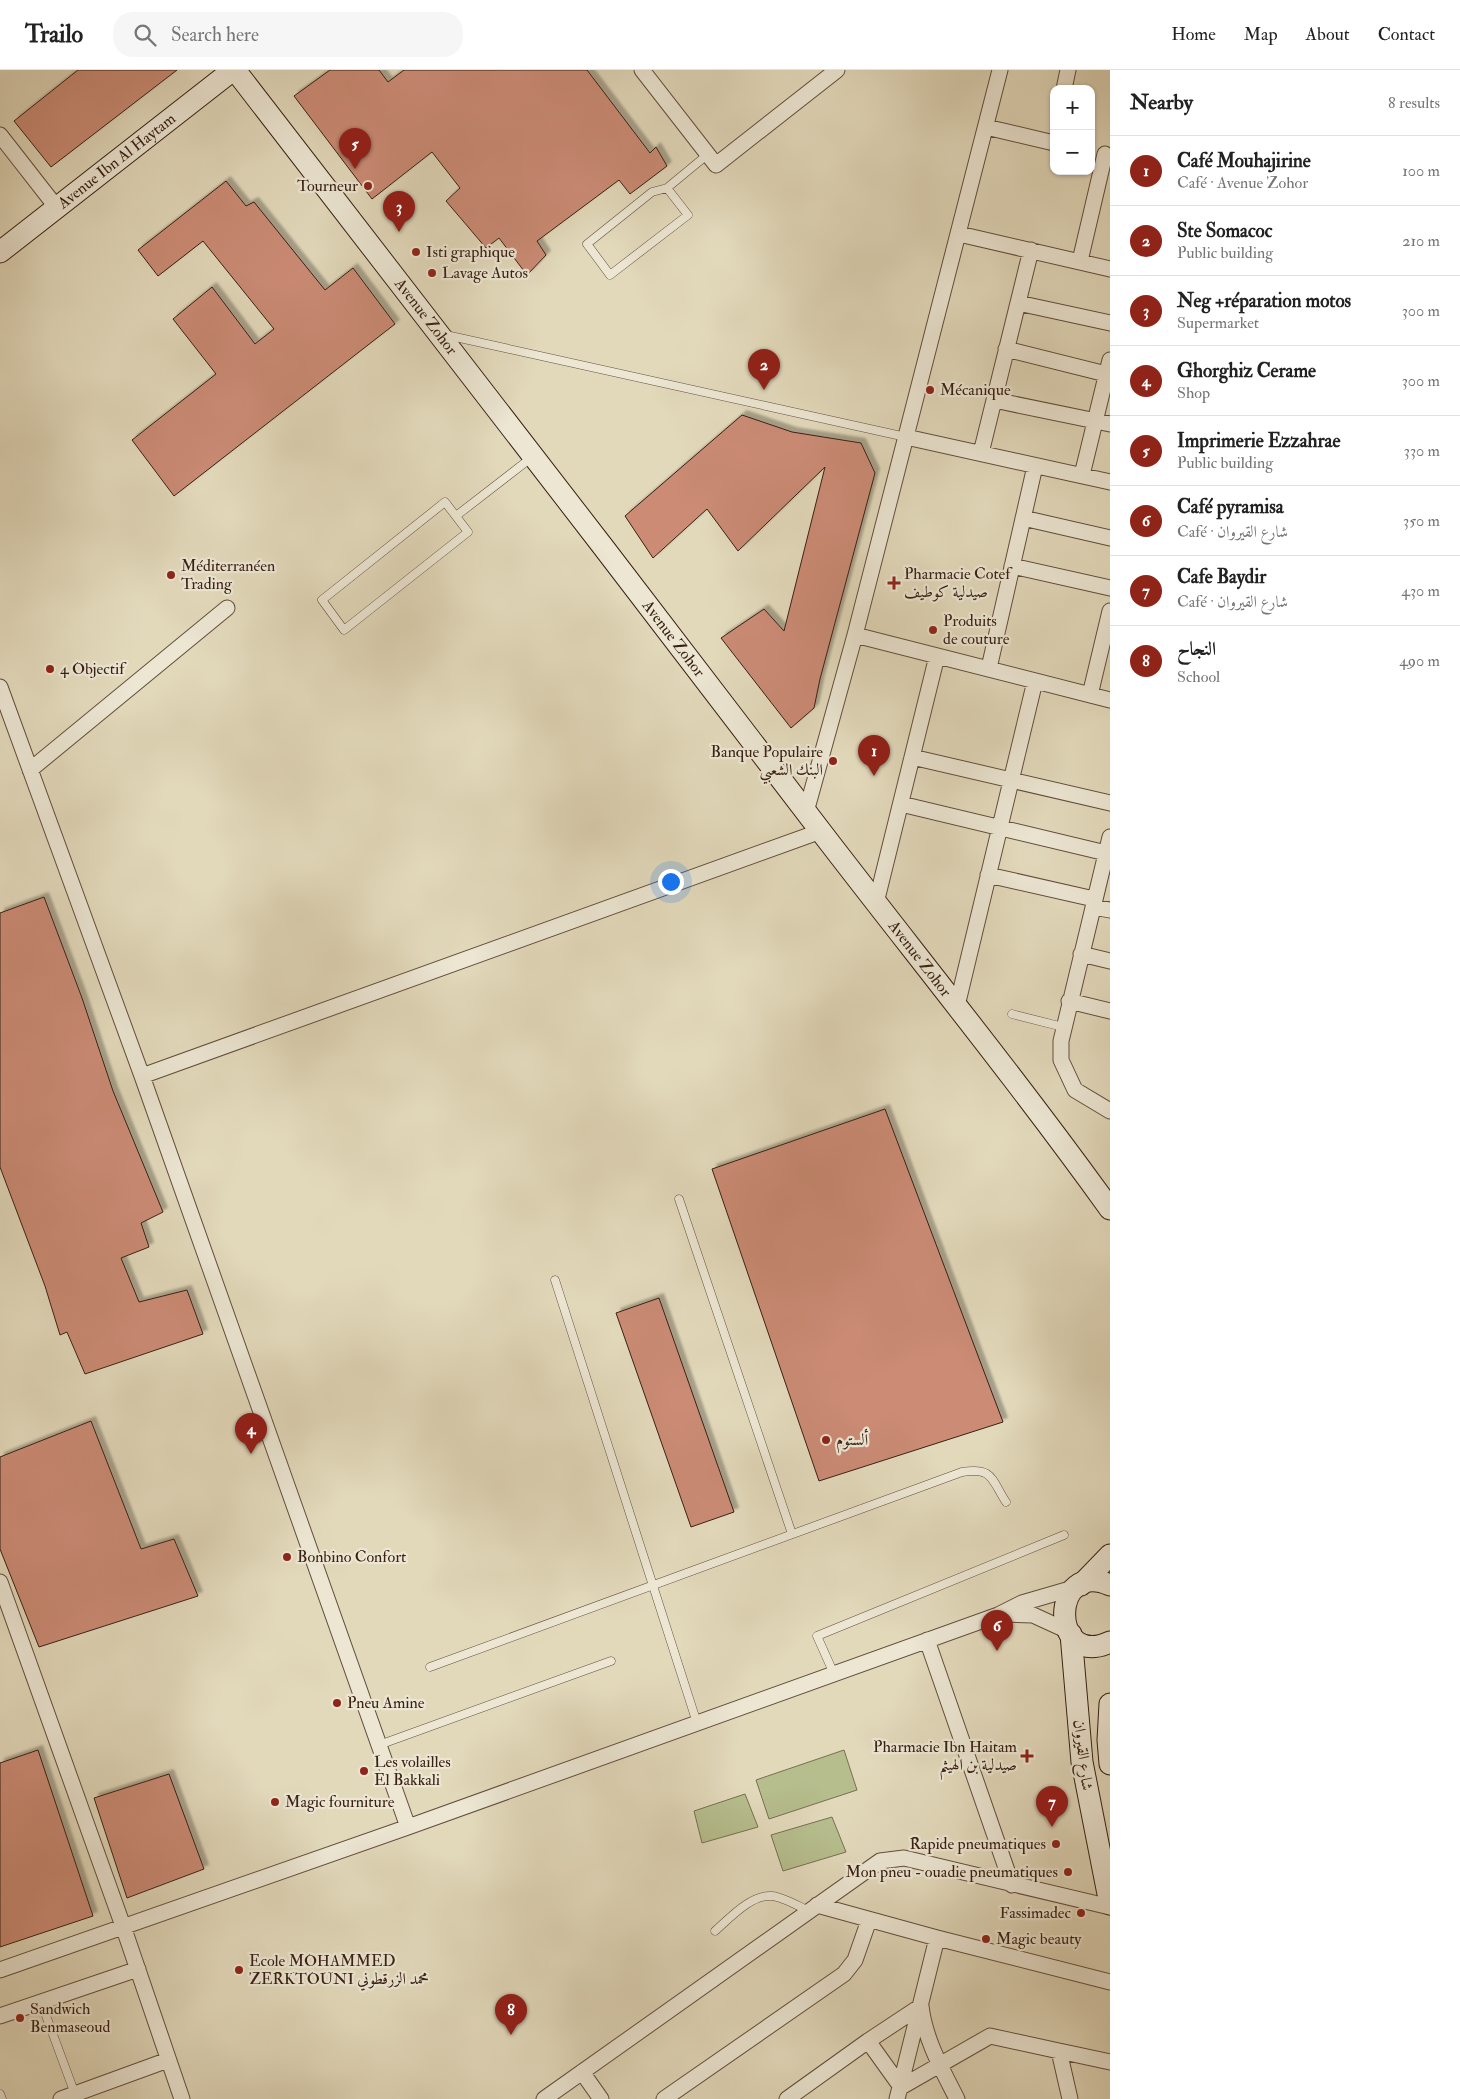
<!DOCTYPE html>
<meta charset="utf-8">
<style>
:root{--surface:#fff;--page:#f6f6f6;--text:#222;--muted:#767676;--line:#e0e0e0;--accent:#8f2418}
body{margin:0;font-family:"IM FELL Double Pica",Amiri,serif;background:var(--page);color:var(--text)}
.controls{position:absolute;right:15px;top:15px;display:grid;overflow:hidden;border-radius:10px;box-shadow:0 1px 4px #0004}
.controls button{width:45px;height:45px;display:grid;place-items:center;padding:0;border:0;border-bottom:1px solid var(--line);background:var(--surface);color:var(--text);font:25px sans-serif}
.you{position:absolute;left:670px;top:811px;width:18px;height:18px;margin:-12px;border:4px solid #fff;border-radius:50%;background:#1a73e8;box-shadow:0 0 0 8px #1a73e833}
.badge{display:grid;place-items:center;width:32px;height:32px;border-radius:50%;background:var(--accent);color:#fff;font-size:16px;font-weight:700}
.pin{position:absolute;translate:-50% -41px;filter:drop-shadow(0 1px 2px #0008)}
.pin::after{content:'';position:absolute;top:26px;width:18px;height:15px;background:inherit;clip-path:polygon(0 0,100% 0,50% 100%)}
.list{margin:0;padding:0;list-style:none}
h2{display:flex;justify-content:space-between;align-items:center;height:65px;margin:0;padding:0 20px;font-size:21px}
h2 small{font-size:16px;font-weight:400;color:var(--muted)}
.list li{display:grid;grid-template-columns:32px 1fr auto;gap:15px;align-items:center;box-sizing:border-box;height:70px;padding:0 20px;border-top:1px solid var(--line)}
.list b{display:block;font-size:19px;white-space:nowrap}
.list p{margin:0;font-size:16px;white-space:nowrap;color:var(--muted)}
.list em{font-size:16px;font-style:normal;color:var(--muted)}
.icon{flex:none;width:28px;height:28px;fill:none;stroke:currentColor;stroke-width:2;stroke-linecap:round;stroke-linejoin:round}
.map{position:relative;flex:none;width:1110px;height:2029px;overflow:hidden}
header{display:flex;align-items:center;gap:30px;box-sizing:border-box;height:70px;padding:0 25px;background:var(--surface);border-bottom:1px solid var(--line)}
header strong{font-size:24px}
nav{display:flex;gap:28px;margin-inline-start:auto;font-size:18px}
.search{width:350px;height:45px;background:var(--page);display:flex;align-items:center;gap:12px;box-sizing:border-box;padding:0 18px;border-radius:20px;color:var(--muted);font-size:19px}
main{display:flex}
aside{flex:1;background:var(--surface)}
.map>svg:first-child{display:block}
.green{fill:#b6be8e;stroke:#776f50}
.building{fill:#cb8b74;stroke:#382013;filter:url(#shadow)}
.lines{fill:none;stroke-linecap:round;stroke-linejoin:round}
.lane-casing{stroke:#624e3d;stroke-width:9}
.street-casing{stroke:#624e3d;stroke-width:17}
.secondary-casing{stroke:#382013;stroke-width:23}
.lane{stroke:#ece6d3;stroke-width:8}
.street{stroke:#ece6d3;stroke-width:15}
.secondary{stroke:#ece6d3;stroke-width:21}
.poi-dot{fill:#8f2418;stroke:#ece6d3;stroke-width:2}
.labels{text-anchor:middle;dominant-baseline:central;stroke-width:4.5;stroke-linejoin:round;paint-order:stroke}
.street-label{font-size:16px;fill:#382013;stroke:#ece6d3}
.poi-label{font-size:16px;fill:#382013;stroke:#ece6d3;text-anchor:start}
</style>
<header>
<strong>Trailo</strong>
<div class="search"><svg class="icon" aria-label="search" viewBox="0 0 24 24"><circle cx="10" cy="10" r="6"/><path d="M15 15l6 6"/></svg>Search here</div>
<nav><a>Home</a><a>Map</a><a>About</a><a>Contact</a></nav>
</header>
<main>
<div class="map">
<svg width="1110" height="2029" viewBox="0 0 1110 2029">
<defs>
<filter id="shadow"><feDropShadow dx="4.5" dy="-4.5" stdDeviation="1" flood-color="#0004"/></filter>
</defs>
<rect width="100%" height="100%" fill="#e2d9bb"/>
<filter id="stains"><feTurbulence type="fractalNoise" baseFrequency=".004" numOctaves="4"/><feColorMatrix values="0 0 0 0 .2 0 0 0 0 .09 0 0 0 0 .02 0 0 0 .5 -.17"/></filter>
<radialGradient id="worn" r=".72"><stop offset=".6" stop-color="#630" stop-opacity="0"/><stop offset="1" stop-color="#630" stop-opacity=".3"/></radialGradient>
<path class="green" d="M844 1680 857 1720 769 1749 756 1710Z
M745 1724 758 1757 702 1773 694 1741Z
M832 1747 846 1782 783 1801 771 1765Z"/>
<path class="building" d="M78 0H177L51 97 14 51Z
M330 0H379L388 12 404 0H587L650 83 656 77 667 96 630 124 619 110 537 171 546 185 527 205 499 168 486 178 446 131 460 118 432 82 372 129 294 26Z
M226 111 246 136 254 132 325 220 353 198 395 254 174 426 132 370 216 304 173 249 212 217 255 274 274 259 203 171 158 206 138 180Z
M742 345 792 362 861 373 875 403 820 609 814 638 791 658 721 568 764 539 784 561 825 397 738 481 707 439 653 488 625 446Z
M44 827 82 928 113 1021 163 1142 141 1153 149 1177 121 1188 139 1232 187 1220 203 1264 85 1304 67 1262 60 1265 45 1216 0 1097V843Z
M885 1039 1003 1352 819 1411 712 1099Z
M659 1228 734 1442 691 1457 616 1243Z
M91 1351 141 1479 174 1469 198 1526 39 1577 0 1479V1387Z
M38 1680 93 1846 0 1877V1693Z
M169 1704 204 1799 127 1828 94 1728Z"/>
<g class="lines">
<g class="lane-casing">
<path id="lane" d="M667 118 652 122 587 174 610 205 688 145 667 118 707 85
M446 265 906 367
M445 432 468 462 344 560 322 530Z
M456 446 531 388
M1012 944 1063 957
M679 1129 792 1464
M555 1210 697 1653
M430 1597 962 1402C993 1397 991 1409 1006 1432
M834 1604 817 1566 1064 1465
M379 1675 611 1591
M715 1861C729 1849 751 1824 772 1826 783 1827 798 1836 809 1841
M41 1932 75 2024
M0 2024 2 2029"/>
</g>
<g class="street-casing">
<path id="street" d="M642 0 716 95 837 0
M1064 19 1068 0
M986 57 1054 73
M0 65 57 138
M959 164 1110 199
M1080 191 1105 84
M1018 233 1110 253
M1006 279 1110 305
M994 330 1110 354
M906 367 1110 412
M981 383 1031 180
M1082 405 1110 290
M1023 448 1110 468
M1012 496 1110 518
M855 565 1110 630
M989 598 1035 396
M0 617 142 1006 408 1757
M1090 625 1110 541
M912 687 1110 733
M30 700 227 538
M901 734 1106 783
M806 742 855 565 1000 0
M1110 767 1061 971V990L1075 1020 1110 1041
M988 805 1094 829
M876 833 937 586
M1093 837 1110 840
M1081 884 1110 891
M1069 931 1110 941
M957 936 1035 611
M142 1006 821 761
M0 1512 123 1856 182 2029
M1005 1544 1033 1545 1068 1561
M927 1570 1012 1815
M817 1835 937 1868 1110 1912
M0 1900 408 1757 998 1545 1022 1533 1077 1517
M0 1946 138 1899
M868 1971 901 2017 990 1966 1059 1981 1070 2029
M1059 1981 1110 1992
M582 2002 601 2029
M61 2029 168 1990
M544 2029 880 1791 904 1788 1110 1837
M664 2029 844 1904 855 1890 869 1850
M787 2029 868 1971 921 1936C925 1970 942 1999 957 2029
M897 2029 937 1868"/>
</g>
<g class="secondary-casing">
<g id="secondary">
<path id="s1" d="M235 0C434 256 632 514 829 772 923 894 1020 1014 1110 1139"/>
<path id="s2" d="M0 182 233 0"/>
<path d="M1081 1515 1110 1485"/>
<path d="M1110 1515C1050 1488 1049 1600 1110 1572"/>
<path d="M1071 1564 1082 1692 1110 1834"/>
<path d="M1110 1634 1108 1670 1110 1694"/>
</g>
</g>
<use href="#lane" class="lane"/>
<use href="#street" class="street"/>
<use href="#secondary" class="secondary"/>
</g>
<g class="poi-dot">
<circle cx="368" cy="116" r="5"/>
<circle cx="416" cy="182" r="5"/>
<circle cx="432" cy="203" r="5"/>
<circle cx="930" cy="320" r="5"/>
<circle cx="171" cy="505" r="5"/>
<path d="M891.5 505.5h5v5h5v5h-5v5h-5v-5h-5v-5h5z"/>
<circle cx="933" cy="560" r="5"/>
<circle cx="50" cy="599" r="5"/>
<circle cx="833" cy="691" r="5"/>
<circle cx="826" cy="1370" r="5"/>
<circle cx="287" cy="1487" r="5"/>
<circle cx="337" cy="1633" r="5"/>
<path d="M1024.5 1678.5h5v5h5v5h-5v5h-5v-5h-5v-5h5z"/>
<circle cx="364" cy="1701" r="5"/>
<circle cx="275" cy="1732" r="5"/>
<circle cx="1056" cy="1774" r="5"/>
<circle cx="1068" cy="1802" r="5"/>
<circle cx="1081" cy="1843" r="5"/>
<circle cx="986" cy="1869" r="5"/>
<circle cx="239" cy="1900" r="5"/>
<circle cx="20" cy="1948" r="5"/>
</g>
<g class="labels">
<g class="street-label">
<text stroke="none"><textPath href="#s2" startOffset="148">Avenue Ibn Al Haytam</textPath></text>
<text stroke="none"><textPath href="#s1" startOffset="312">Avenue Zohor</textPath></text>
<text stroke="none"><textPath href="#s1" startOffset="718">Avenue Zohor</textPath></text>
<text stroke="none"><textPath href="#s1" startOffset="1122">Avenue Zohor</textPath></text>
<text transform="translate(1083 1685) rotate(83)">شارع القيروان</text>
</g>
<g class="poi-label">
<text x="358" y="116" text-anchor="end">Tourneur</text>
<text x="426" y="182">Isti graphique</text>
<text x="442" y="203">Lavage Autos</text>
<text x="940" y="320">Mécanique</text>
<text x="181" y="496">Méditerranéen<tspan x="181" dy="18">Trading</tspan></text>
<text x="904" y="504">Pharmacie Cotef<tspan x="904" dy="18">صيدلية كوطيف</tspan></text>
<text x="943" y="551">Produits<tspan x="943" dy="18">de couture</tspan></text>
<text x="60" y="599">4 Objectif</text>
<text x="823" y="682" text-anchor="end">Banque Populaire<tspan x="823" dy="18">البنك الشعبي</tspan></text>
<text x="836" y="1370">ألستوم</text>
<text x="297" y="1487">Bonbino Confort</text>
<text x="347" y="1633">Pneu Amine</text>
<text x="1017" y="1677" text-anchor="end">Pharmacie Ibn Haitam<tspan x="1017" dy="18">صيدلية بن الهيثم</tspan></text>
<text x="374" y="1692">Les volailles<tspan x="374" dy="18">El Bakkali</tspan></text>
<text x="285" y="1732">Magic fourniture</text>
<text x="1046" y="1774" text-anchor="end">Rapide pneumatiques</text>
<text x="1058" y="1802" text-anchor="end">Mon pneu - ouadie pneumatiques</text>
<text x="1071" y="1843" text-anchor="end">Fassimadec</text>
<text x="996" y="1869">Magic beauty</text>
<text x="249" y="1891">Ecole MOHAMMED<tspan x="249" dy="18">ZERKTOUNI محمد الزرقطوني</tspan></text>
<text x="30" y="1939">Sandwich<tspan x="30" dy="18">Benmaseoud</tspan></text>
</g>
</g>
<rect width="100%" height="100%" filter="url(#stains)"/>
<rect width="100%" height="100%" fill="url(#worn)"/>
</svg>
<div class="controls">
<button>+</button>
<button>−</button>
</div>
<div class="you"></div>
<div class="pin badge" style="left:874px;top:706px">1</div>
<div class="pin badge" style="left:764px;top:320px">2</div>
<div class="pin badge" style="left:399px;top:162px">3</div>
<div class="pin badge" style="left:251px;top:1384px">4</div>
<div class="pin badge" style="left:355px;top:99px">5</div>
<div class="pin badge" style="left:997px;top:1581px">6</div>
<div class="pin badge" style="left:1052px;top:1757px">7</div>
<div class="pin badge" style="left:511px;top:1965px">8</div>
</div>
<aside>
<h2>Nearby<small>8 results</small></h2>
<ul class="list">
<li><span class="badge">1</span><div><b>Café Mouhajirine</b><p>Café · Avenue Zohor</p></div><em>100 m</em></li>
<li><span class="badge">2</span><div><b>Ste Somacoc</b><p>Public building</p></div><em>210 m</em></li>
<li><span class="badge">3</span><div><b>Neg +réparation motos</b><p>Supermarket</p></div><em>300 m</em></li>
<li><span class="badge">4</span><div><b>Ghorghiz Cerame</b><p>Shop</p></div><em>300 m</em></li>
<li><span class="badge">5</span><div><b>Imprimerie Ezzahrae</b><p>Public building</p></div><em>330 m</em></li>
<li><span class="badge">6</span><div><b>Café pyramisa</b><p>Café · شارع القيروان</p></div><em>350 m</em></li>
<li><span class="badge">7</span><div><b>Cafe Baydir</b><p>Café · شارع القيروان</p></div><em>430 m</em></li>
<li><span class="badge">8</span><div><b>النجاح</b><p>School</p></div><em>490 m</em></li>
</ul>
</aside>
</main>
